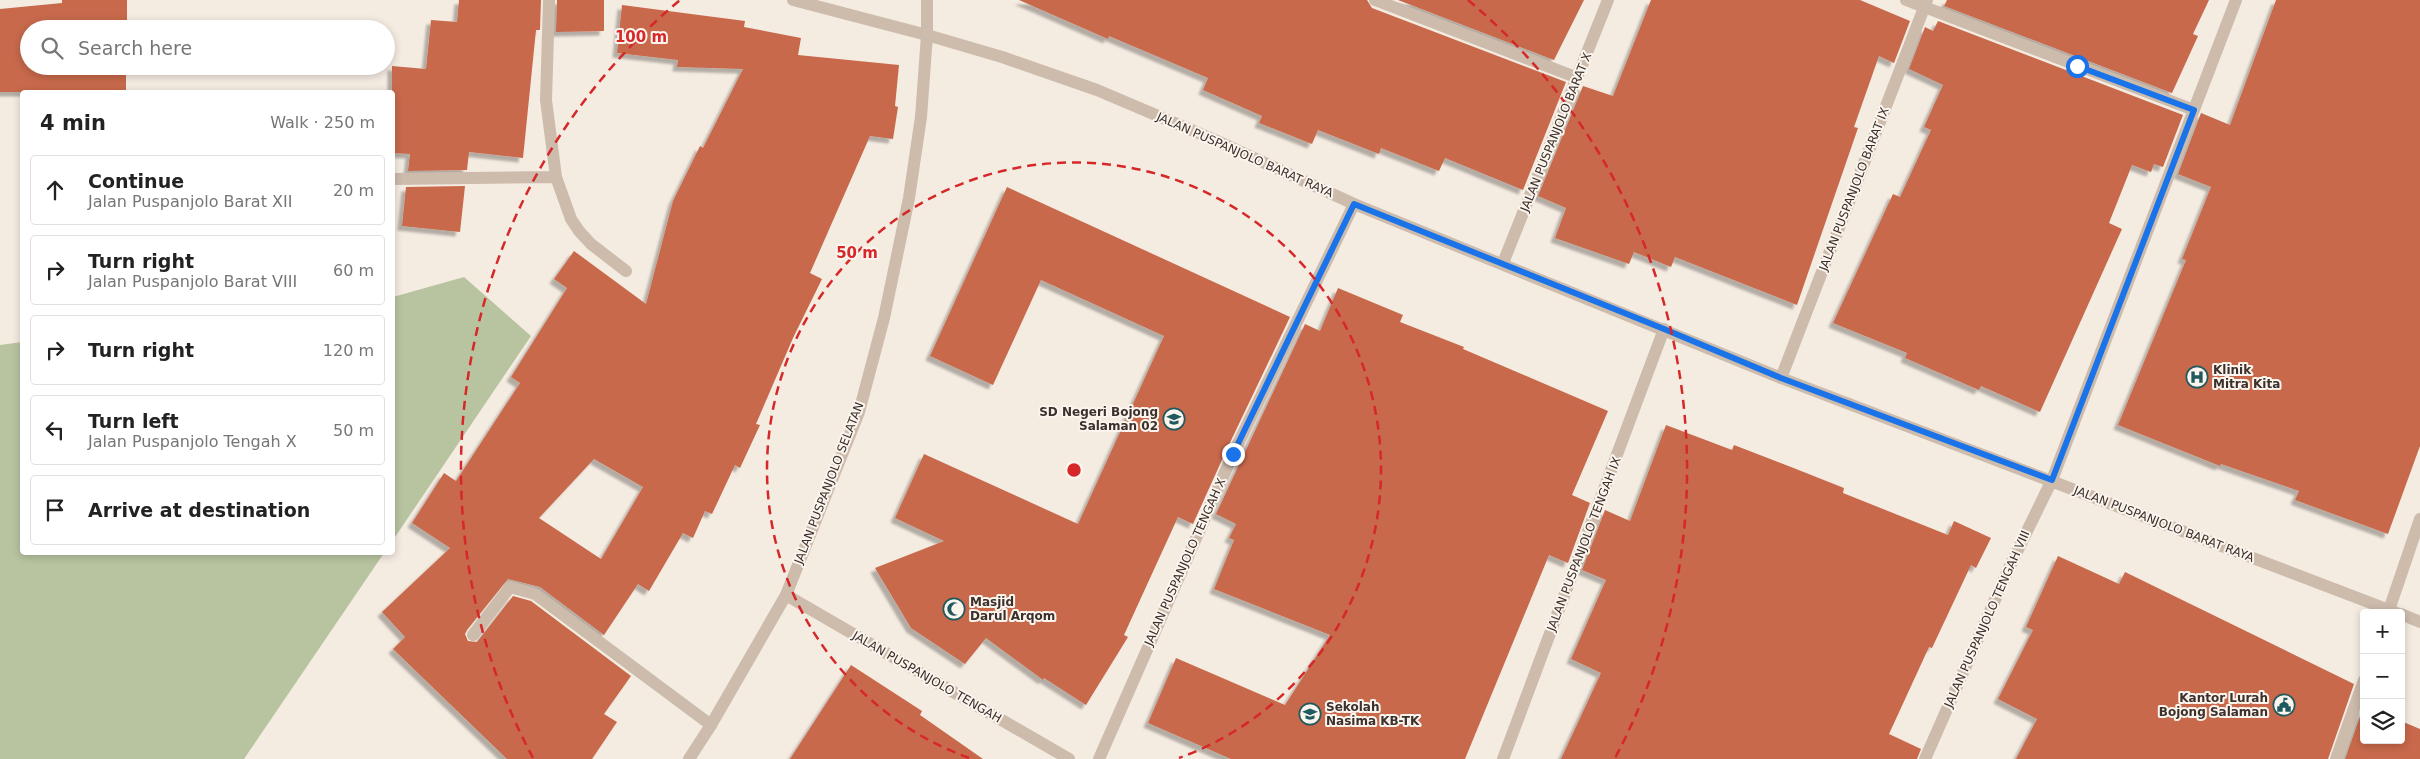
<!DOCTYPE html>
<meta charset="utf-8">
<style>
:root{--surface:#fff;--page:#f2f2f2;--text:#222;--muted:#767676;--line:#e0e0e0}
body{margin:0;font-family:"DejaVu Sans",sans-serif;background:var(--page);color:var(--text)}
.controls{position:absolute;right:15px;bottom:15px;display:grid;overflow:hidden;border-radius:5px;box-shadow:0 2px 8px #0003}
.controls button{width:45px;height:45px;display:grid;place-items:center;padding:0;border:0;border-bottom:1px solid var(--line);background:var(--surface);color:var(--text);font:25px sans-serif}
.stop{position:absolute;width:15px;height:15px;margin:-11px;border:4px solid #1a73e8;border-radius:50%;background:#fff}
.stop.end{background:#1a73e8;border-color:#fff;box-shadow:0 1px 5px #0008}
.list{margin:0;padding:0;list-style:none}
h2{display:flex;justify-content:space-between;align-items:center;height:65px;margin:0;padding:0 20px;font-size:21px}
h2 small{font-size:16px;font-weight:400;color:var(--muted)}
.list li{display:grid;grid-template-columns:32px 1fr auto;gap:15px;align-items:center;box-sizing:border-box;height:70px;margin:0 10px 10px;padding:0 10px;border:1px solid var(--line);border-radius:5px}
.list b{display:block;font-size:19px;white-space:nowrap}
.list p{margin:0;font-size:16px;white-space:nowrap;color:var(--muted)}
.list em{font-size:16px;font-style:normal;color:var(--muted)}
.icon{flex:none;width:28px;height:28px;fill:none;stroke:currentColor;stroke-width:2;stroke-linecap:round;stroke-linejoin:round}
.map{position:relative;flex:none;width:2420px;height:759px;overflow:hidden}
.search{position:absolute;background:var(--surface);box-shadow:0 2px 8px #0003;left:20px;top:20px;width:375px;height:55px;display:flex;align-items:center;gap:12px;box-sizing:border-box;padding:0 18px;border-radius:28px;color:var(--muted);font-size:19px}
.panel{position:absolute;background:var(--surface);box-shadow:0 2px 8px #0003;left:20px;top:90px;width:375px;height:465px;border-radius:5px}
.map>svg:first-child{display:block}
.green{fill:#b8c4a0}
.building{fill:#c8694b;fill-rule:evenodd;filter:url(#shadow)}
.lines{fill:none;stroke-linecap:round;stroke-linejoin:round}
.minor{stroke:#cdbbac;stroke-width:12}
.tertiary{stroke:#cdbbac;stroke-width:12}
.route{stroke:#1a73e8;stroke-width:6}
.ring{fill:none;stroke:#d62828;stroke-width:2.5;stroke-dasharray:9 6}
.labels{text-anchor:middle;dominant-baseline:central;stroke-width:4;stroke-linejoin:round;paint-order:stroke}
.street-label{font-size:12px;fill:#3b302b;stroke:#fbf5ee}
.poi-label{font-size:12px;font-weight:bold;fill:#3b302b;stroke:#fbf5ee;text-anchor:start}
.centre{fill:#d62828;stroke:#fbf5ee;stroke-width:2.5}
.ring-label{font-size:15px;text-anchor:middle;font-weight:bold;fill:#d62828;stroke:#fbf5ee;stroke-width:4;stroke-linejoin:round;paint-order:stroke}
</style>
<div class="map">
<svg width="2420" height="759" viewBox="0 0 2420 759">
<defs>
<filter id="shadow"><feDropShadow dx="-4.5" dy="4.5" stdDeviation="1" flood-color="#0004"/></filter>
</defs>
<rect width="100%" height="100%" fill="#f4ebe1"/>
<path class="green" d="M464 277 531 336 393 540V297Z
M22 342V552L384 553 244 759H0V345Z"/>
<path class="building" d="M62 0H127V29H29V66H126V92H0V9L62 3Z
M459 0H541L540 30H536L523 158 469 152 467 170 408 171 410 154 392 153V66L426 69 431 20 457 22Z
M557 0H604V31L556 32Z
M1019 0H1367L1372 8 1566 82 1523 190 1445 158 1439 171 1381 148 1379 154 1318 130 1312 144 1259 123 1262 116 1203 90 1208 78 1109 36 1108 39Z
M1398 0H1584L1554 60Z
M1651 0H1860L1910 21 1894 63 1879 56 1854 127 1858 128 1797 305 1675 257 1671 267 1634 252 1629 264 1555 238 1566 208 1538 196 1583 86 1613 96Z
M1947 0H2209L2193 34 2198 36 2172 93 1944 6Z
M2276 0H2420V446L2388 534 2295 500 2299 491 2221 464 2220 466 2118 425 2186 260 2182 259 2211 187 2178 174 2201 113 2230 125Z
M622 5 745 21 744 27 801 38 798 55 899 65 895 106 898 107 893 139 870 136 810 273 822 279 793 338 756 424 760 425 740 468 735 465 712 514 705 511 693 538 683 533 649 591 638 584 604 635 540 587 508 579 467 630 465 634 468 641 477 642 513 596 531 601 631 676 604 714 617 722 592 759H507L393 649 405 637 382 612 450 548 412 523 444 473 456 481 520 383 511 377 567 288 554 279 574 251 646 304 673 201 700 146 703 148 743 69 677 67 678 60 617 53ZM594 459 643 487 601 559 539 518Z
M1938 21 2183 115 2163 167 2154 164 2151 172 2132 165 2109 223 2122 229 2040 412 1981 386 1979 390 1905 358 1907 353 1833 323 1893 194 1900 197 1931 130 1924 127 1943 85 1909 69 1925 27 1933 31Z
M465 186 460 232 402 226 406 187Z
M1007 187 1290 317 1226 451 1193 524 1178 517 1124 635 1128 637 1086 705 1044 678 1043 680 986 638 965 664 911 628 875 568 944 541 895 518 924 454 1078 524 1164 336 1041 280 993 385 930 356Z
M1338 288 1403 315 1400 322 1464 347 1463 349 1608 411 1572 495 1590 503 1568 563 1549 555 1465 759H1231L1148 723 1176 658 1285 705 1330 635 1214 589 1234 540 1229 538 1236 524 1216 514 1305 324 1320 331Z
M1666 425 1732 450 1734 445 1791 467 1844 488 1843 493 1948 535 1954 521 1991 538 1976 568 1971 565 1932 648 1929 647 1889 734 1921 749 1917 759H1561L1601 673 1571 659 1606 580 1582 570 1605 510 1630 521Z
M2058 556 2119 584 2125 572 2354 684 2328 759H2016L2037 719 1998 699 2033 630 2026 627Z
M851 665 922 711 920 715 983 759H790Z
M2364 705V740H2401V721L2420 729V759H2345Z"/>
<g class="lines">
<path class="minor" d="M549 0 546 100 556 177 571 219 579 231 591 244 626 271
M793 0 927 35V0
M1375 0 1578 78
M1906 0 2194 110
M392 179 556 177
M1503 263 1608 0
M1781 378 1927 0
M786 595 1069 759
M2388 613 2420 519
M473 635 510 587 535 594 711 725
M1099 759 1233 454 1354 204
M1503 759 1664 329
M1925 759 2009 568 2052 480 2236 0
M2336 759 2364 680"/>
<path class="tertiary" d="M2401 614 2420 622
M689 759 711 725 786 595 859 412 884 318 909 198 921 117 927 35 1002 57 1097 90 1217 141 1354 204 1781 378 2397 613"/>
</g>
<g class="lines">
<path class="route" d="M1233 454 1354 204 1664 329 1781 378 2052 480 2194 110 2077 66"/>
</g>
<g class="ring">
<path d="M969 758A307 307 0 1 1 1179 758"/>
<path d="M533 758A613 613 0 0 1 680 0M1468 0A613 613 0 0 1 1615 758"/>
</g>
<defs>
<g id="hospital-ring" transform="scale(1.125)"><circle r="9.5" fill="#fbf5ee" stroke="#1f5a5e" stroke-width="1.5"/><path d="M-5-5h3v3.5h4V-5h3V5h-3V1.5h-4V5h-3Z" fill="#1f5a5e"/></g>
<g id="school-ring" transform="scale(1.125)"><circle r="9.5" fill="#fbf5ee" stroke="#1f5a5e" stroke-width="1.5"/><path d="M0-5L7-2L0 1L-7-2ZM-4 1L0 2.5L4 1V4Q0 6-4 4Z" fill="#1f5a5e"/></g>
<g id="mosque-ring" transform="scale(1.125)"><circle r="9.5" fill="#fbf5ee" stroke="#1f5a5e" stroke-width="1.5"/><path d="M3.5-4.9A6 6 0 1 0 3.5 4.9A5 5 0 1 1 3.5-4.9Z" fill="#1f5a5e"/></g>
<g id="civic-ring" transform="scale(1.125)"><circle r="9.5" fill="#fbf5ee" stroke="#1f5a5e" stroke-width="1.5"/><path d="M-.6-6.5H3V-4.5H.6V-3L4-1V1h2V6H-6V1h2V-1L-.6-3ZM-1.2 2.5V6h2.4V2.5Z" fill="#1f5a5e"/></g>
</defs>
<g fill-rule="evenodd">
<use href="#hospital-ring" x="2197" y="377"/>
<use href="#school-ring" x="1174" y="419"/>
<use href="#mosque-ring" x="954" y="609"/>
<use href="#civic-ring" x="2284" y="705"/>
<use href="#school-ring" x="1310" y="714"/>
</g>
<g class="labels">
<g class="street-label">
<text transform="translate(1556 132) rotate(-68)">JALAN PUSPANJOLO BARAT X</text>
<text transform="translate(1245 155) rotate(24)">JALAN PUSPANJOLO BARAT RAYA</text>
<text transform="translate(1854 189) rotate(-69)">JALAN PUSPANJOLO BARAT IX</text>
<text transform="translate(829 483) rotate(-69)">JALAN PUSPANJOLO SELATAN</text>
<text transform="translate(2164 524) rotate(21)">JALAN PUSPANJOLO BARAT RAYA</text>
<text transform="translate(1584 544) rotate(-69)">JALAN PUSPANJOLO TENGAH IX</text>
<text transform="translate(1185 562) rotate(-66)">JALAN PUSPANJOLO TENGAH X</text>
<text transform="translate(1987 619) rotate(-66)">JALAN PUSPANJOLO TENGAH VIII</text>
<text transform="translate(927 677) rotate(30)">JALAN PUSPANJOLO TENGAH</text>
</g>
<g class="poi-label">
<text x="2213" y="370">Klinik<tspan x="2213" dy="14">Mitra Kita</tspan></text>
<text x="1158" y="412" text-anchor="end">SD Negeri Bojong<tspan x="1158" dy="14">Salaman 02</tspan></text>
<text x="970" y="602">Masjid<tspan x="970" dy="14">Darul Arqom</tspan></text>
<text x="2268" y="698" text-anchor="end">Kantor Lurah<tspan x="2268" dy="14">Bojong Salaman</tspan></text>
<text x="1326" y="707">Sekolah<tspan x="1326" dy="14">Nasima KB-TK</tspan></text>
</g>
</g>
<circle cx="1074" cy="470" r="8" class="centre"/>
<g class="ring-label">
<text x="641" y="42">100 m</text>
<text x="857" y="258">50 m</text>
</g>
</svg>
<div class="controls">
<button>+</button>
<button>−</button>
<button><svg class="icon" aria-label="layers" viewBox="0 0 24 24"><path d="M12 4l9 5-9 5-9-5zM3 14l9 5 9-5"/></svg></button>
</div>
<div class="stop" style="left:2077px;top:66px"></div>
<div class="stop end" style="left:1233px;top:454px"></div>
<div class="search"><svg class="icon" aria-label="search" viewBox="0 0 24 24"><circle cx="10" cy="10" r="6"/><path d="M15 15l6 6"/></svg>Search here</div>
<section class="panel">
<h2>4 min<small>Walk · 250 m</small></h2>
<ul class="list">
<li><svg class="icon" aria-label="ahead" viewBox="0 0 24 24"><path d="M12 20V5M6 11l6-6 6 6"/></svg><div><b>Continue</b><p>Jalan Puspanjolo Barat XII</p></div><em>20 m</em></li>
<li><svg class="icon" aria-label="right" viewBox="0 0 24 24"><path d="M7 20v-9h11M14 6l5 5-5 5"/></svg><div><b>Turn right</b><p>Jalan Puspanjolo Barat VIII</p></div><em>60 m</em></li>
<li><svg class="icon" aria-label="right" viewBox="0 0 24 24"><path d="M7 20v-9h11M14 6l5 5-5 5"/></svg><div><b>Turn right</b></div><em>120 m</em></li>
<li><svg class="icon" aria-label="left" viewBox="0 0 24 24"><path d="M17 20v-9H6M10 6l-5 5 5 5"/></svg><div><b>Turn left</b><p>Jalan Puspanjolo Tengah X</p></div><em>50 m</em></li>
<li><svg class="icon" aria-label="arrive" viewBox="0 0 24 24"><path d="M6 21V4h12l-3 4 3 4H6"/></svg><div><b>Arrive at destination</b></div></li>
</ul>
</section>
</div>
